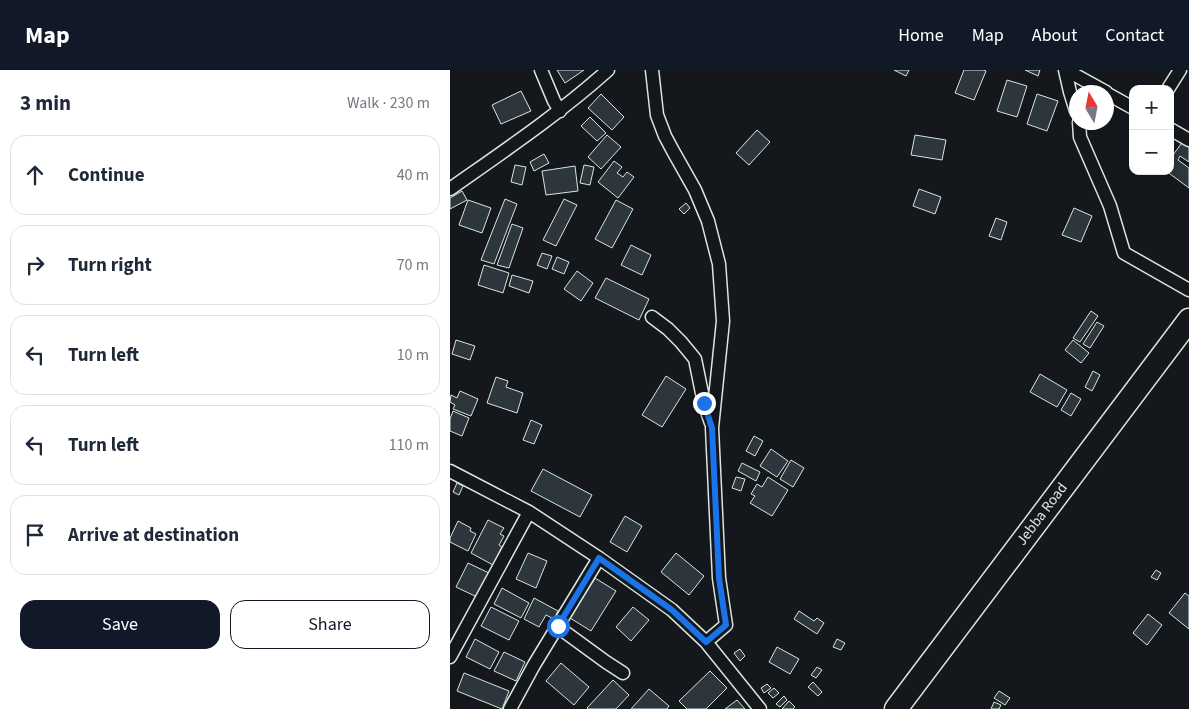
<!DOCTYPE html>
<meta charset="utf-8">
<style>
:root{--surface:#fff;--page:#f2f2f3;--text:#1f2937;--muted:#747a83;--line:#e0e1e3;--accent:#111827}
body{margin:0;font-family:"Source Sans 3",sans-serif;background:var(--page);color:var(--text)}
.controls{position:absolute;right:15px;top:15px;display:grid;overflow:hidden;border-radius:10px;box-shadow:0 2px 8px #0003}
.controls button{width:45px;height:45px;display:grid;place-items:center;padding:0;border:0;border-bottom:1px solid var(--line);background:var(--surface);color:var(--text);font:25px sans-serif}
.compass{position:absolute;left:619px;top:15px;width:45px;height:45px;border-radius:50%;background:var(--surface);box-shadow:0 2px 8px #0003;rotate:350deg}
.stop{position:absolute;width:15px;height:15px;margin:-11px;border:4px solid #1a73e8;border-radius:50%;background:#fff}
.stop.end{background:#1a73e8;border-color:#fff;box-shadow:0 1px 5px #0008}
.list{margin:0;padding:0;list-style:none}
h2{display:flex;justify-content:space-between;align-items:center;height:65px;margin:0;padding:0 20px;font-size:21px}
h2 small{font-size:16px;font-weight:400;color:var(--muted)}
.list li{display:grid;grid-template-columns:32px 1fr auto;gap:15px;align-items:center;box-sizing:border-box;height:80px;margin:0 10px 10px;padding:0 10px;border:1px solid var(--line);border-radius:15px}
.list b{display:block;font-size:19px;white-space:nowrap}
.list em{font-size:16px;font-style:normal;color:var(--muted)}
.actions{display:flex;gap:10px;padding:15px 20px}
.actions a{flex:1;padding:11px 0;border:1px solid var(--accent);border-radius:15px;text-align:center;font-size:18px;color:var(--accent)}
.actions .main{background:var(--accent);color:#fff}
.icon{flex:none;width:28px;height:28px;fill:none;stroke:currentColor;stroke-width:2;stroke-linecap:round;stroke-linejoin:round}
.map{position:relative;flex:none;width:739px;height:639px;overflow:hidden}
header{display:flex;align-items:center;gap:30px;box-sizing:border-box;height:70px;padding:0 25px;background:var(--accent);color:#fff}
header strong{font-size:24px}
nav{display:flex;gap:28px;margin-inline-start:auto;font-size:18px}
main{display:flex}
aside{flex:1;background:var(--surface)}
.map>svg:first-child{display:block}
.building{fill:#2c363c;stroke:#d8e6dc}
.lines{fill:none;stroke-linecap:round;stroke-linejoin:round}
.street-casing{stroke:#d8e6dc;stroke-width:15}
.highway-casing{stroke:#d8e6dc;stroke-width:25}
.street{stroke:#14181c;stroke-width:12}
.highway{stroke:#14181c;stroke-width:22}
.route{stroke:#1a73e8;stroke-width:6}
.labels{text-anchor:middle;dominant-baseline:central;stroke-width:4;stroke-linejoin:round;paint-order:stroke}
.street-label{font-size:15px;fill:#d8e6dc;stroke:#14181c}
</style>
<header>
<strong>Map</strong>
<nav><a>Home</a><a>Map</a><a>About</a><a>Contact</a></nav>
</header>
<main>
<aside>
<h2>3 min<small>Walk · 230 m</small></h2>
<ul class="list">
<li><svg class="icon" aria-label="ahead" viewBox="0 0 24 24"><path d="M12 20V5M6 11l6-6 6 6"/></svg><div><b>Continue</b></div><em>40 m</em></li>
<li><svg class="icon" aria-label="right" viewBox="0 0 24 24"><path d="M7 20v-9h11M14 6l5 5-5 5"/></svg><div><b>Turn right</b></div><em>70 m</em></li>
<li><svg class="icon" aria-label="left" viewBox="0 0 24 24"><path d="M17 20v-9H6M10 6l-5 5 5 5"/></svg><div><b>Turn left</b></div><em>10 m</em></li>
<li><svg class="icon" aria-label="left" viewBox="0 0 24 24"><path d="M17 20v-9H6M10 6l-5 5 5 5"/></svg><div><b>Turn left</b></div><em>110 m</em></li>
<li><svg class="icon" aria-label="arrive" viewBox="0 0 24 24"><path d="M6 21V4h12l-3 4 3 4H6"/></svg><div><b>Arrive at destination</b></div></li>
</ul>
<div class="actions"><a class="main">Save</a><a>Share</a></div>
</aside>
<div class="map">
<svg width="739" height="639" viewBox="0 0 739 639">
<rect width="100%" height="100%" fill="#14181c"/>
<path class="building" d="M107 0H134L115 13Z
M444 0H459L456 6Z
M514 0H533L536 1 524 30 505 23Z
M575 0H590L588 6Z
M557 10 577 16 567 47 547 41Z
M71 21 81 41 51 54 42 35Z
M151 24 174 47 162 60 138 38Z
M587 24 608 31 597 61 577 54Z
M140 47 156 63 147 71 131 56Z
M307 60 320 72 299 95 286 83Z
M157 65 171 77 151 99 138 87Z
M465 65 496 70 492 90 461 85Z
M734 70 739 73V92L730 86 728 90 739 98V118L716 101H720V89Z
M94 84 99 93 84 101 80 92Z
M164 91 172 97 167 103 173 107 177 102 184 107 168 128 148 112Z
M65 95 76 97 72 115 61 112Z
M134 95 144 97 140 115 130 113Z
M125 96 128 121 96 125 92 101Z
M469 119 491 127 485 144 463 136Z
M12 121 17 130 0 139V128Z
M55 129 67 134 44 194 31 190Z
M114 129 127 135 106 176 93 170Z
M18 130 41 138 32 163 9 155Z
M166 130 183 139 162 178 145 169Z
M236 133 240 138 234 144 229 139Z
M624 138 642 146 631 172 612 165Z
M546 148 557 152 551 170 539 166Z
M62 154 73 158 59 198 47 195Z
M181 175 201 185 192 205 171 195Z
M92 183 102 186 97 199 87 195Z
M107 187 119 192 114 204 102 199Z
M34 195 59 203 53 223 28 215Z
M127 201 143 213 131 231 114 219Z
M62 205 83 211 79 223 59 216Z
M156 208 199 229 189 250 145 228Z
M641 241 648 246 630 272 623 268Z
M647 252 654 256 640 278 633 274Z
M6 270 25 276 20 290 2 284Z
M623 270 639 283 631 293 615 280Z
M643 301 650 305 642 321 635 317Z
M590 304 617 320 607 337 580 322Z
M216 306 236 319 212 357 192 345Z
M46 307 58 311 56 317 73 323 67 343 37 333Z
M10 321 28 329 21 346 3 339 5 335 0 332 1 325 7 328Z
M621 323 631 329 621 346 611 340Z
M3 341 19 348 12 366 0 361V349Z
M81 350 92 355 84 374 73 370Z
M304 366 313 371 305 386 296 381Z
M321 379 338 391 327 407 310 396Z
M341 390 354 398 343 417 330 409Z
M292 393 310 402 306 411 288 401Z
M93 399 142 425 130 447 81 421Z
M286 407 295 409 291 421 282 418Z
M318 407 338 420 322 446 300 433 305 426 301 424 307 414 312 417Z
M7 413 13 416 9 425 3 422Z
M175 446 192 456 177 482 160 472Z
M38 450 54 458 50 464 54 466 49 475 52 477 43 495 21 483Z
M8 451 21 458 20 461 26 464 18 481 0 472V468Z
M78 483 97 491 86 518 66 509Z
M226 483 254 506 239 525 211 502Z
M18 493 39 503 27 527 6 517Z
M706 500 711 503 707 510 701 507Z
M145 508 166 521 141 561 120 548Z
M52 518 79 533 71 548 44 534Z
M735 523 739 526V559L719 543Z
M84 528 108 541 104 549 96 545 89 557 74 549Z
M41 537 69 551 59 570 31 556Z
M183 537 199 550 181 571 166 557Z
M349 541 364 551 367 548 374 553 367 564 344 549Z
M698 544 712 555 697 575 683 563Z
M25 569 49 582 40 599 16 587Z
M387 569 395 573 391 580 383 577Z
M327 577 349 589 340 604 319 592Z
M290 579 295 586 290 591 284 583Z
M54 582 75 592 66 611 44 601Z
M111 593 139 617 124 635 96 611Z
M367 597 372 600 366 608 361 605Z
M260 601 277 618 256 639H237L229 631Z
M14 603 59 621 52 639 7 621Z
M163 610 179 625 166 639H138L137 638Z
M363 612 372 622 368 626 358 617Z
M317 614 321 618 314 623 311 618Z
M324 618 329 623 323 628 318 623Z
M199 619 219 636 217 639H181Z
M549 621 560 628 555 635 544 628Z
M334 626 337 630 330 637 326 634Z
M287 630 295 639H275Z
M339 631 345 637 343 639H332Z
M544 632 551 635 549 639H541Z"/>
<g class="lines">
<g class="street-casing">
<path id="street" d="M91 0 104 31 110 41
M202 0 207 45 215 66 223 81 245 120 258 151 269 194 273 251 262 358 269 508 276 555 256 572
M615 0 620 22 626 41
M616 0 656 22
M718 19 730 0
M656 23 683 38
M629 52 630 67 660 136 674 183 739 220
M720 59 739 70
M0 119C54 81 109 44 158 0
M202 247 218 259 231 272 245 289 254 333 261 353
M0 401 79 442 149 488 222 540 256 572 310 639
M108 557 156 592 173 603
M0 587 79 442
M60 639 84 595 149 488"/>
</g>
<g class="highway-casing">
<path id="highway" d="M446 639 739 250"/>
</g>
<use href="#street" class="street"/>
<use href="#highway" class="highway"/>
</g>
<g class="lines">
<path class="route" d="M108 556 149 488 222 540 256 572 276 555 269 508 262 358 254 333"/>
</g>
<g class="labels">
<g class="street-label">
<text transform="translate(592 444) rotate(-53)">Jebba Road</text>
</g>
</g>
</svg>
<div class="controls">
<button>+</button>
<button>−</button>
</div>
<svg class="compass" viewBox="-18 -18 36 36"><path d="M0-13l5 13h-10z" fill="#e53935"/><path d="M0 13l5-13h-10z" fill="#747a83"/></svg>
<div class="stop" style="left:108px;top:556px"></div>
<div class="stop end" style="left:254px;top:333px"></div>
</div>
</main>
